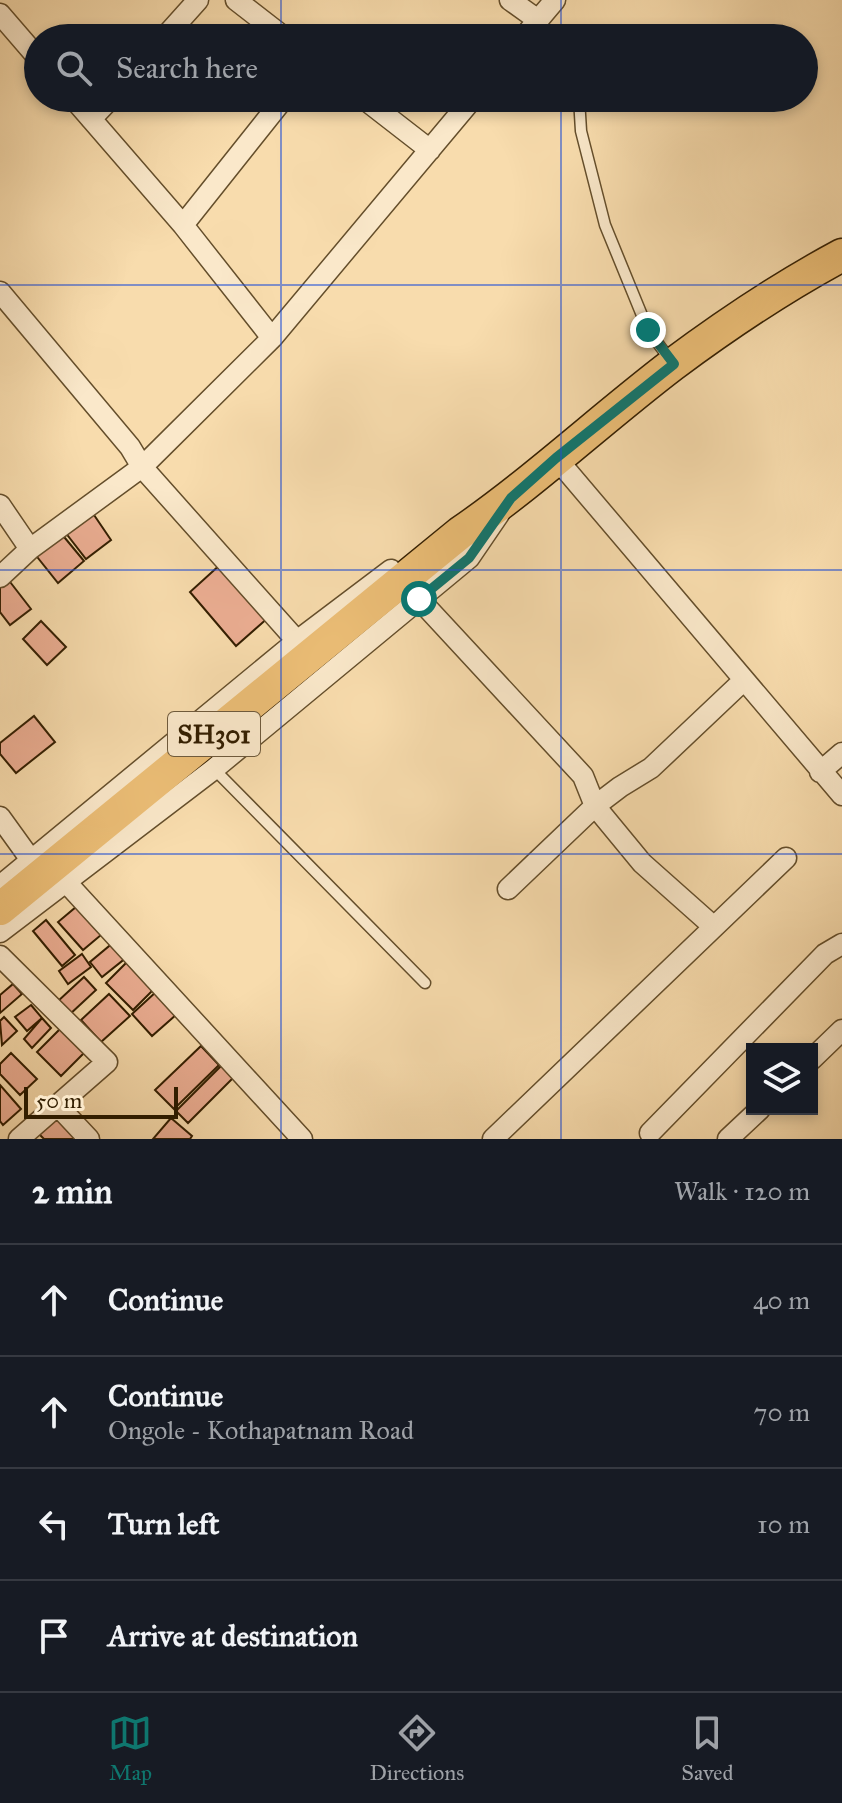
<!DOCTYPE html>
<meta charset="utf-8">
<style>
:root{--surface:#171b24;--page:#20242c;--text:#f1f3f6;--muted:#9ea1a6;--line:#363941;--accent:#0f766e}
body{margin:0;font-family:"IM FELL Great Primer",serif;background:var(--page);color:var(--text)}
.controls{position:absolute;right:24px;bottom:24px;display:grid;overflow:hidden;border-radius:0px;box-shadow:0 4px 12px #0003}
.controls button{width:72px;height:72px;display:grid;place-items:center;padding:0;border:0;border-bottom:2px solid var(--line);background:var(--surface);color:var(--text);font:40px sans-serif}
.scale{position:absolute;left:24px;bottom:20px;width:154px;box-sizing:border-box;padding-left:8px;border:4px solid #331e00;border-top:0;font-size:22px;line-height:28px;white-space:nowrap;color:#331e00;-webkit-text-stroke:6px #fae8ca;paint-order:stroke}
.stop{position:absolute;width:24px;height:24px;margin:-18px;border:6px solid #0f766e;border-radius:50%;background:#fff}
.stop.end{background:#0f766e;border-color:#fff;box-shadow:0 2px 8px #0008}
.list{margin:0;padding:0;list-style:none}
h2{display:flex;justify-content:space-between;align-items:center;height:104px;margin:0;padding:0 32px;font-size:34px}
h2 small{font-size:26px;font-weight:400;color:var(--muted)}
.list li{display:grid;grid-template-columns:52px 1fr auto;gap:24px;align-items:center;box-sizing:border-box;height:112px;padding:0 32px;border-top:2px solid var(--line)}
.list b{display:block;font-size:30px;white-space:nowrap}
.list p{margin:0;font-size:26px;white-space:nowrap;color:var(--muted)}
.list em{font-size:26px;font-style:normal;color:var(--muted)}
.icon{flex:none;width:44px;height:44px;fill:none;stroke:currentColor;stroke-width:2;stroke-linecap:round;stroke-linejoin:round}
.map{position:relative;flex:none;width:842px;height:1139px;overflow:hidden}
.search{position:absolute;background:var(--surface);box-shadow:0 4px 12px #0003;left:24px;right:24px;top:24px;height:88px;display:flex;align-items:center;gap:20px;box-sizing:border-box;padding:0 28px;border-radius:44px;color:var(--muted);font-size:30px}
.sheet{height:552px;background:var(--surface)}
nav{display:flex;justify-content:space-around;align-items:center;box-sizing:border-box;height:112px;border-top:2px solid var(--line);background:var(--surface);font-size:22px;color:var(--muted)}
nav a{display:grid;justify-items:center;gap:4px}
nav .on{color:var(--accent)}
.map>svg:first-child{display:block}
.building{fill:#ecae93;stroke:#331e00;stroke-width:2}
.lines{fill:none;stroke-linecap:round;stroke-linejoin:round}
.service-casing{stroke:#644e2b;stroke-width:13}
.minor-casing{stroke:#644e2b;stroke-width:23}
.primary-casing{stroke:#331e00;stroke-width:35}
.service{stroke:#fae8ca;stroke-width:10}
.minor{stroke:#fae8ca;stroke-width:20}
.primary{stroke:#ecbe76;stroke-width:32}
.route{stroke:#0f766e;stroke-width:10}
.grid{fill:none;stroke:#1d4ed8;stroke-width:2;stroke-opacity:0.55}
.labels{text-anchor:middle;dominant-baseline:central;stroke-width:6;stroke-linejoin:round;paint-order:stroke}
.shield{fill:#fae8ca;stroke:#6f5b3d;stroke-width:2}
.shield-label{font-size:26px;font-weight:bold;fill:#331e00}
</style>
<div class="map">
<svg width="842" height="1139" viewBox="0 0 842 1139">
<rect width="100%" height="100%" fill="#f8dcad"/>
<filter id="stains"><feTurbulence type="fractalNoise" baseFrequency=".0025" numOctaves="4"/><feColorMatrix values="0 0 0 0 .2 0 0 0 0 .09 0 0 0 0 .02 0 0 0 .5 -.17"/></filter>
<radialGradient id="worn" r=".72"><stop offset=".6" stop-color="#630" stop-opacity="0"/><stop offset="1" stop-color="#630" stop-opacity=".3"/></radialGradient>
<path class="building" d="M92 512 111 540 86 559 65 532Z
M60 532 84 561 58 583 34 553Z
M222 563 269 617 236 646 190 592Z
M7 578 31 609 10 625 0 612V583Z
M41 621 66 647 47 665 23 639Z
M34 716 55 742 16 773 0 754V743Z
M76 907 101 935 83 950 58 922Z
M46 920 75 955 62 966 33 931Z
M114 942 127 957 102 977 90 962Z
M82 954 91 967 68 984 59 971Z
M128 961 155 988 133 1010 106 983Z
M84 977 96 990 69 1015 57 1002Z
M13 984 22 994 0 1013V995Z
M157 991 177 1014 152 1036 132 1014Z
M109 994 130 1016 101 1042 81 1020Z
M31 1005 42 1018 27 1031 15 1017Z
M4 1017 17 1031 2 1045 0 1021Z
M42 1018 51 1028 32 1048 24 1039Z
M60 1029 84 1053 61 1076 37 1052Z
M201 1046 219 1065 174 1109 155 1090Z
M11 1053 37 1079 20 1095 0 1074V1064Z
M224 1063 236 1075 188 1123 176 1111Z
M0 1085 21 1109 3 1125 0 1121Z
M55 1112 81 1139H44L35 1130Z
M171 1118 192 1136 190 1139H153Z"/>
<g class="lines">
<g class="service-casing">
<path id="service" d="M579 98 581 131 605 225 648 330 671 361
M214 769 425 983"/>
</g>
<g class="minor-casing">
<path id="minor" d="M236 0 285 38
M510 0 538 20
M0 14 38 58
M164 38 198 0
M523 38 555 0
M73 98 183 225 272 338
M363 98 430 150
M91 119 111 98
M183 225 284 98
M0 292 130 447 142 467 297 641
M556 458 842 795
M0 505 30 549
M0 577 30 549 142 467 272 338 473 98
M419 599 583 776 595 806 642 863 714 927
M820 772 842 753
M0 817 31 860
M65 881 302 1139
M0 886 297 641 391 570
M508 889 595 806 620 787 651 768 743 681
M0 932 214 769 469 558 499 514
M0 956 107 1062 19 1139
M812 1059 842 1030
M58 1106 89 1139
M650 1133 825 954 842 944
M493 1139 786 858
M728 1139 760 1109"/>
</g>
<g class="primary-casing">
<path id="primary" d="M0 909 460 533C534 482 600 420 672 365 723 327 786 285 842 255"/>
</g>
<use href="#service" class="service"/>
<use href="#minor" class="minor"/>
<use href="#primary" class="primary"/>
</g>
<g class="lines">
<path class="route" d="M419 599 469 558 511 498 556 458 674 364 648 330"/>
</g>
<path class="grid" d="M281 0V38M561 0V38M281 98V1139M561 98V1139M0 285H842M0 570H842M0 854H842"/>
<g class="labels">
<rect class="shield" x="168" y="712" width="92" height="44" rx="6"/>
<g class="shield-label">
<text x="214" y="734">SH301</text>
</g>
</g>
<rect width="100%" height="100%" filter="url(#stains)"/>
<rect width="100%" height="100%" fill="url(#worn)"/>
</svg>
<div class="controls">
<button><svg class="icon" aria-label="layers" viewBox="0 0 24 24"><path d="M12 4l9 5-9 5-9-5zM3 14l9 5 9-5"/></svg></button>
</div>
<div class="scale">50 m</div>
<div class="stop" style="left:419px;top:599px"></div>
<div class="stop end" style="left:648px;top:330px"></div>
<div class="search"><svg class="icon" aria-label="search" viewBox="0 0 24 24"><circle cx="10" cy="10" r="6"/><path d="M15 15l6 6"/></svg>Search here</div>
</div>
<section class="sheet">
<h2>2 min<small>Walk · 120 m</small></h2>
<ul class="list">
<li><svg class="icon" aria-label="ahead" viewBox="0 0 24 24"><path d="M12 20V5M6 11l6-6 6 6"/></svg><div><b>Continue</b></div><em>40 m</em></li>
<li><svg class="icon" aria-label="ahead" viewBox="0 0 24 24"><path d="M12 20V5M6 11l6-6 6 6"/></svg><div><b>Continue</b><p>Ongole - Kothapatnam Road</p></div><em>70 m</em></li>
<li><svg class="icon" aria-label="left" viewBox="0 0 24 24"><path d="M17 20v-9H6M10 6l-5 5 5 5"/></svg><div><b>Turn left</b></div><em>10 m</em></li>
<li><svg class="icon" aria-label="arrive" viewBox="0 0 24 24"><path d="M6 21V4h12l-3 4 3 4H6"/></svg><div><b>Arrive at destination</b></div></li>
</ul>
</section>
<nav>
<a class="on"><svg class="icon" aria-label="map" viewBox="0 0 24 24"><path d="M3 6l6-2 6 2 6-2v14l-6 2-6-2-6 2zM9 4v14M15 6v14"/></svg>Map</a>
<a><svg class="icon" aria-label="directions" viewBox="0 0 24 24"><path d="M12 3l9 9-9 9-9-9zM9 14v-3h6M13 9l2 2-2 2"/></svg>Directions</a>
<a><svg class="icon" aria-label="saved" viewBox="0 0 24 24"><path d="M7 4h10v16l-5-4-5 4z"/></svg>Saved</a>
</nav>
